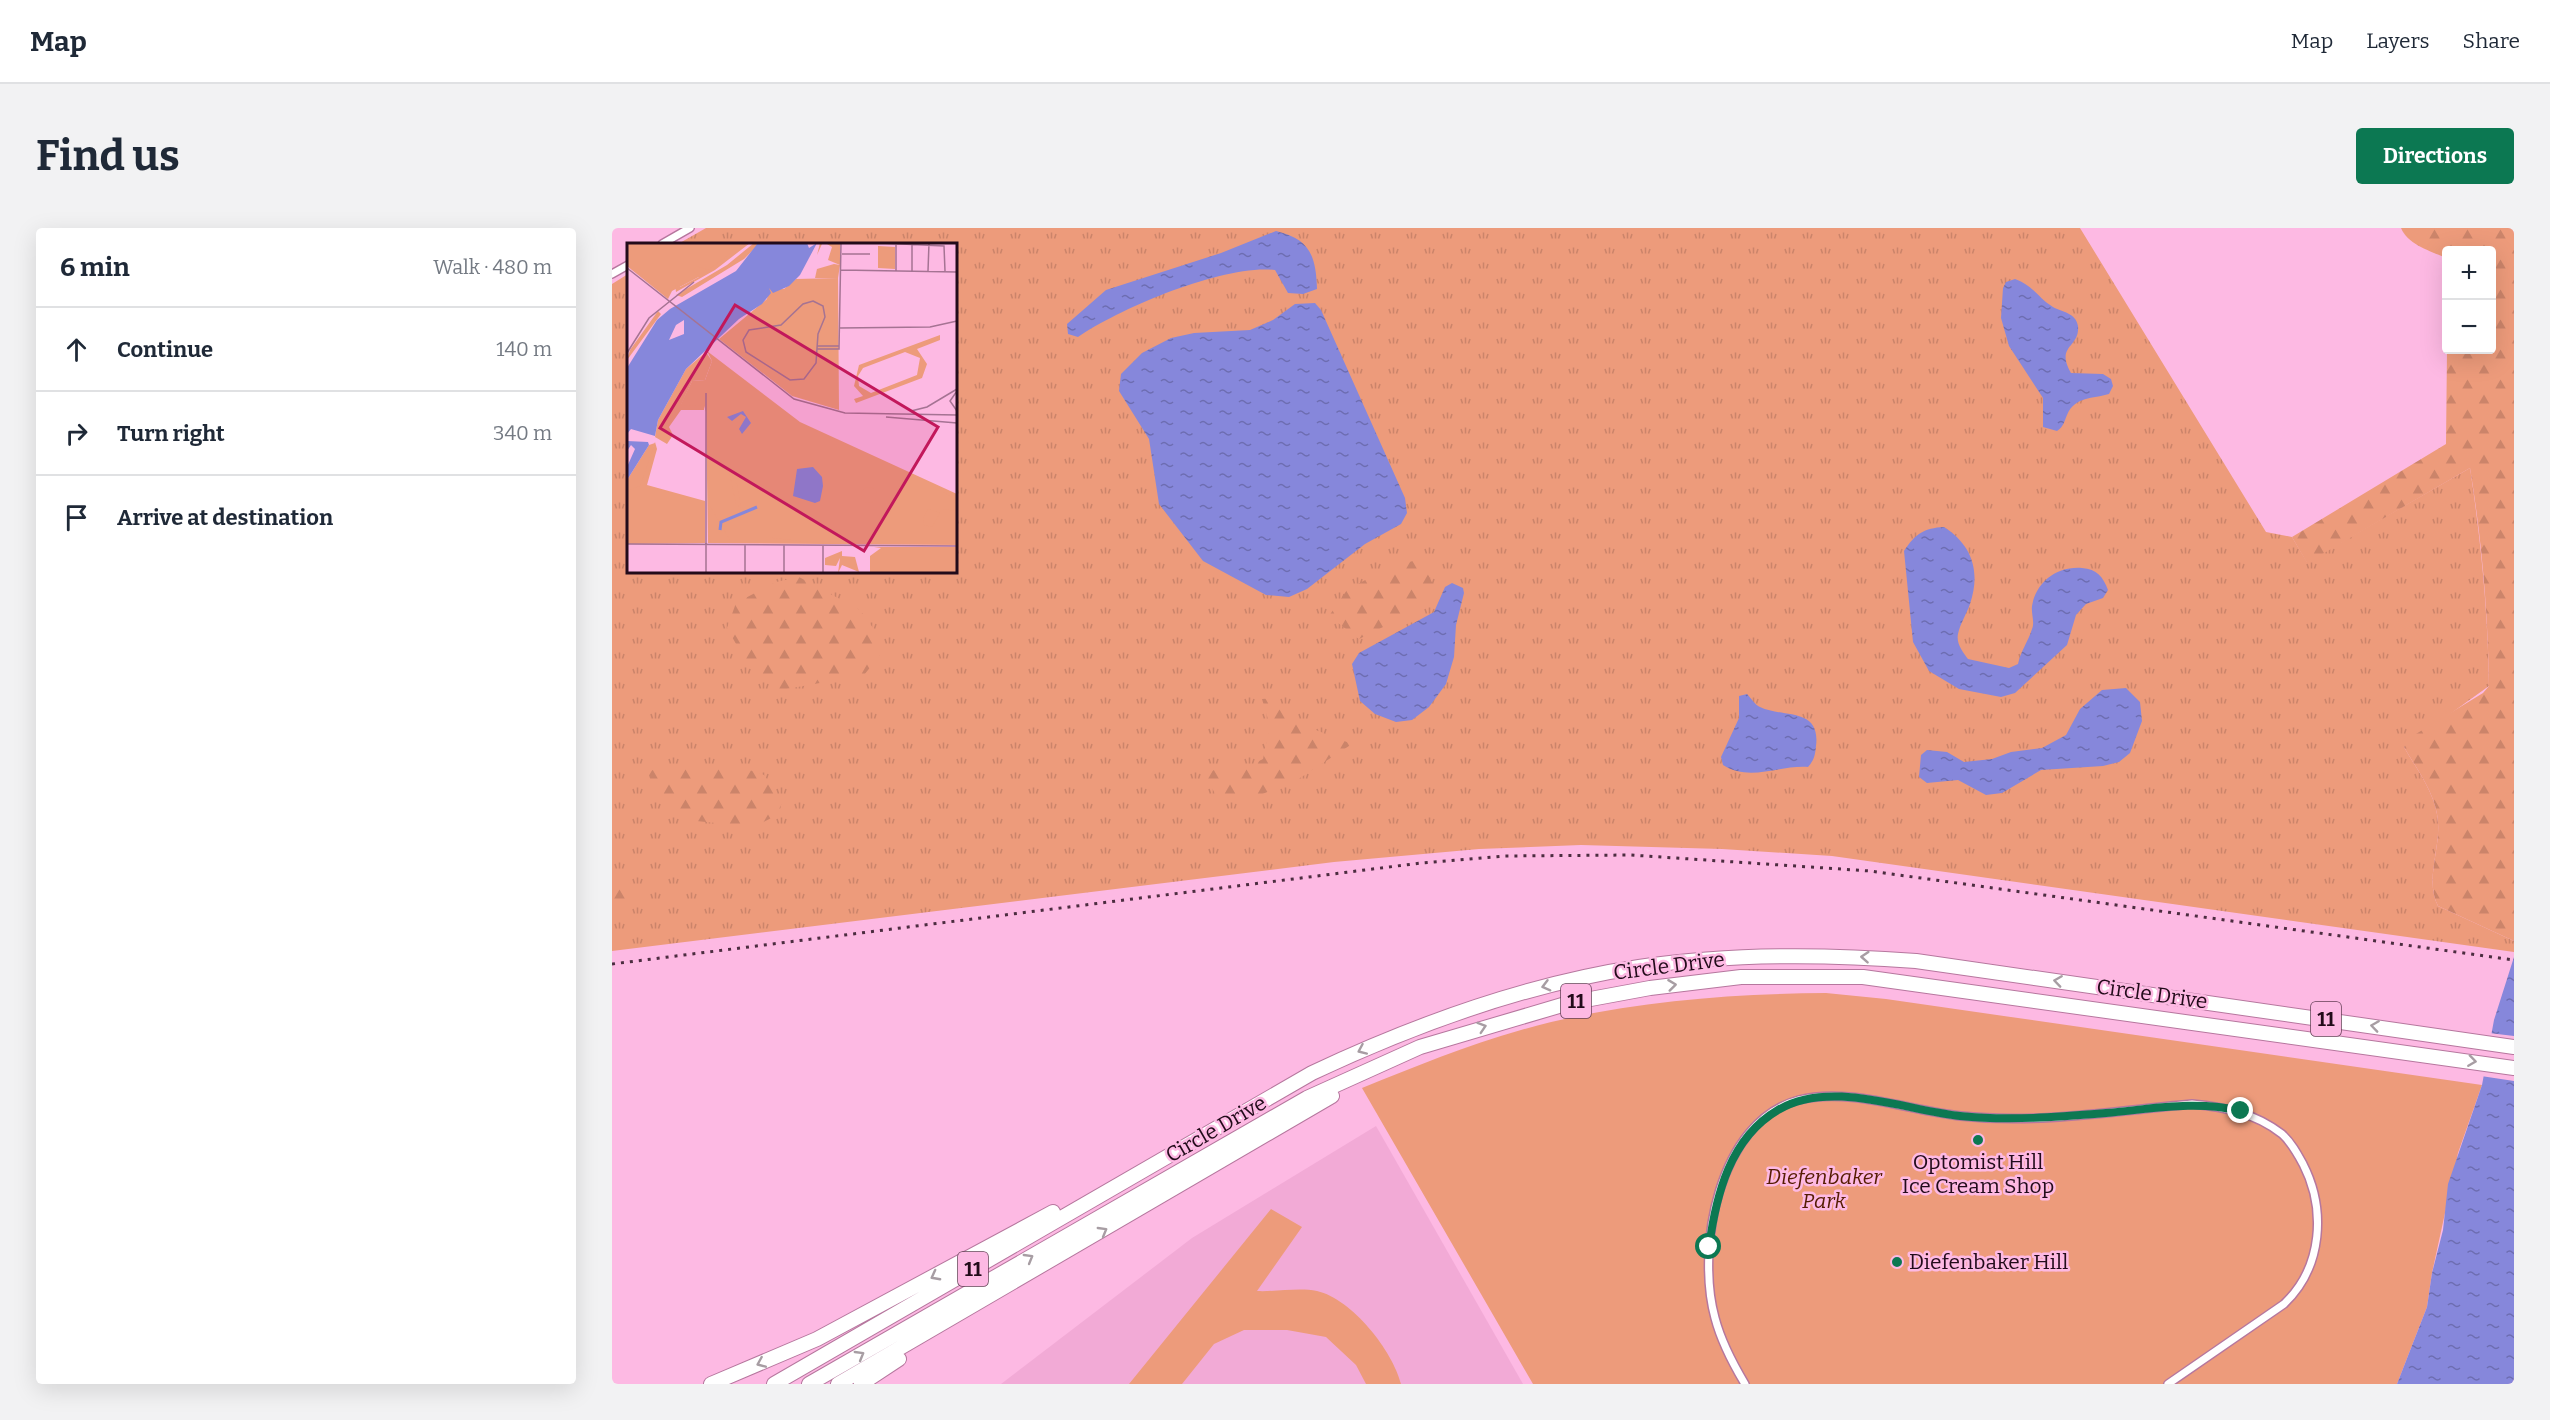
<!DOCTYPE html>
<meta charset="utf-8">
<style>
:root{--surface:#fff;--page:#f2f2f3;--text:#1f2937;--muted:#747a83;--line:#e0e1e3;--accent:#0c7852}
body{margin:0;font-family:Bitter,serif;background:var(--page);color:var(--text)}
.controls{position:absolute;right:18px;top:18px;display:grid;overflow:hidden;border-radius:6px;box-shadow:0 6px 24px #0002}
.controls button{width:54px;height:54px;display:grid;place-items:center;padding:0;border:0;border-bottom:2px solid var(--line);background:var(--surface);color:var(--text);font:30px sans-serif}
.stop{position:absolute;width:18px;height:18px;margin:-14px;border:4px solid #0c7852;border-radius:50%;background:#fff}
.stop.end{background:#0c7852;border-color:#fff;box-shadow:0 2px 6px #0008}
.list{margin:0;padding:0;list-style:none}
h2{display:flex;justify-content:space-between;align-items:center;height:78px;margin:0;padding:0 24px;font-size:26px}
h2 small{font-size:20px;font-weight:400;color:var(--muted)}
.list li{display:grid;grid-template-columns:39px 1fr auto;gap:18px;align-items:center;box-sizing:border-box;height:84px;padding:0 24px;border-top:2px solid var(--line)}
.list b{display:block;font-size:22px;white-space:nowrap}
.list em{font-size:20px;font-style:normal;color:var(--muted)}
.icon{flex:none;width:33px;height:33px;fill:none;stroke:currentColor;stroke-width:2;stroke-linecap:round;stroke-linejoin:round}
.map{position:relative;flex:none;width:1902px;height:1156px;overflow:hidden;border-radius:6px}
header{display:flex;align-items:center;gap:36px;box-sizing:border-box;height:84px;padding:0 30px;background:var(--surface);border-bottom:2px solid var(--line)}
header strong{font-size:28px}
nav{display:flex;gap:33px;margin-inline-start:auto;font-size:21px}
.intro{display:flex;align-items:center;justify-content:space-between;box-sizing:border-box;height:144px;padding:0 36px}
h1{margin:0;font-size:42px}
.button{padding:15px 27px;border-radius:6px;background:var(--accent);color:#fff;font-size:21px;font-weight:700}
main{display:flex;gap:36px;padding:0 36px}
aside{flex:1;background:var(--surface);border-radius:6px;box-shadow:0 6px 24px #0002}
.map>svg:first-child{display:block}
.built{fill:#f2aad6}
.grass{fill:url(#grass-tufts)}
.forest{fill:url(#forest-firs)}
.park{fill:#ed9b7b}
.water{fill:url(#water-ripples)}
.pier{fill:#fdb9e3}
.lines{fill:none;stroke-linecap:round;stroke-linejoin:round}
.minor-casing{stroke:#b6779e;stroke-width:10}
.motorway-casing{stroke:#b6779e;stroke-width:16}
.minor{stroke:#fff;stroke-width:7}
.motorway{stroke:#fff;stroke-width:14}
.rail{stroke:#4c2c40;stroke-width:3;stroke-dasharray:3 6;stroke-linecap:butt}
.oneway{stroke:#a79da3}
.route{stroke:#0c7852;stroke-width:8}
.poi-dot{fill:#0c7852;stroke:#fdb9e3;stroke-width:2}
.labels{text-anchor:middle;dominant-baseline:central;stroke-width:5;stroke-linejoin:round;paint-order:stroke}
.shield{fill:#fdb9e3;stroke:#643f56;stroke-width:1.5}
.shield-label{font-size:20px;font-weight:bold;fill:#220b1a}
.street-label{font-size:21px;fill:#220b1a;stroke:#fdb9e3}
.poi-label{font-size:21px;fill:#220b1a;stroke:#fdb9e3}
.park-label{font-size:21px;font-style:italic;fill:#551c01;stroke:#fdb9e3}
.inset-river{fill:none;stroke:#8687db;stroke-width:3}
.inset-road{fill:none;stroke:#a57393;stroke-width:1.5}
.view{fill:#c2185b;fill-opacity:0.15;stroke:#c2185b;stroke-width:3}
.inset-edge{fill:none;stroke:#220b1a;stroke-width:3}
</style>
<header>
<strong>Map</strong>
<nav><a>Map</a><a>Layers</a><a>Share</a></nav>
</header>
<div class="intro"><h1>Find us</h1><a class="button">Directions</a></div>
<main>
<aside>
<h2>6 min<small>Walk · 480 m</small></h2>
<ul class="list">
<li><svg class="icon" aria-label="ahead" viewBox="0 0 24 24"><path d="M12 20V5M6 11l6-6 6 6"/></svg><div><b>Continue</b></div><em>140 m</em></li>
<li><svg class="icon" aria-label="right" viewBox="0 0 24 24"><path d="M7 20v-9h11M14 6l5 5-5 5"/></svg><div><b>Turn right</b></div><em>340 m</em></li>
<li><svg class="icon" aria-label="arrive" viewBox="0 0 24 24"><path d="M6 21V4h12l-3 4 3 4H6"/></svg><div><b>Arrive at destination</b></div></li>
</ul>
</aside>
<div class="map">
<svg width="1902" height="1156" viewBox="0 0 1902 1156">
<defs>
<pattern id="grass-tufts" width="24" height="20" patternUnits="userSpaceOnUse" patternTransform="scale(1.5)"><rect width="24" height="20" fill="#ed9b7b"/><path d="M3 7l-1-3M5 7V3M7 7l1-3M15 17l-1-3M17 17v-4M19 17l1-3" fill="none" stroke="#cb846a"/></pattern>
<pattern id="forest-firs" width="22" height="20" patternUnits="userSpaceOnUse" patternTransform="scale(1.5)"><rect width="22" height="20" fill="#ed9b7b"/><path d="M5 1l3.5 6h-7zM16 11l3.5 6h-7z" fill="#cb846a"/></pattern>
<pattern id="water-ripples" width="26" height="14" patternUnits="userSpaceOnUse" patternTransform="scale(1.5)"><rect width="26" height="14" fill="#8687db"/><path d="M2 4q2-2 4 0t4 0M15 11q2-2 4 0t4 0" fill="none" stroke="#6d6db1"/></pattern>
</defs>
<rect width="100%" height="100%" fill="#fdb9e3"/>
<path class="built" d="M764 898 911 1156H389L580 1010Z"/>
<path class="grass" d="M94 0H1468L1654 304 1680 309 1695 334 1858 240C1869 313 1876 384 1877 458L1792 519C1805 542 1825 567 1826 595 1828 622 1813 653 1826 678L1902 713V724L1220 628 1110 621 969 617 867 621 722 634 0 723V56L16 46V344H344V16H66Z"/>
<path class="forest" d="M1789 0H1902V713L1826 678C1813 653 1828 622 1826 595 1825 567 1805 542 1792 519L1799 509 1871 465 1877 458C1876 385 1870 313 1858 240L1695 335 1680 309 1834 216 1835 122H1880V22H1834V30C1819 23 1796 17 1789 0Z
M809 331 823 361 797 386 747 411 717 388 735 362 777 339Z
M187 349 248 382 264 404 268 427 252 447 169 462 136 437 115 400 124 375 164 354Z
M663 470 683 494 740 516 688 550 641 570 604 567 592 547 606 540 627 543 651 531 658 498 650 471Z
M56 536 126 538 152 547 170 573 167 586 142 599 75 592 44 569 36 544Z
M0 645 17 650 21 664 8 682 0 685Z"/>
<path class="park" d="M1214 765 1274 771 1870 857 1846 925 1820 1045 1815 1079 1785 1156H921L750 860C802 839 855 817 909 802 1008 774 1112 766 1214 765Z
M659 981 690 999 645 1063C663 1064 687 1059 705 1063 740 1071 781 1123 789 1156H754L744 1137 714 1109 675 1102H632L602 1116 570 1156H517Z"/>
<path class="water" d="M664 3C698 11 704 28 705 61L691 66 676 65 663 42C612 36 508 80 466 109L456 106 455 96 494 62 609 25Z
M1403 51C1422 58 1426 70 1441 79 1450 84 1464 85 1466 98 1468 120 1443 117 1459 145L1491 146 1499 151 1501 158 1497 166C1481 171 1463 168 1455 187 1452 194 1452 198 1445 203L1431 199V170L1397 118 1389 90 1391 60 1394 54Z
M703 75 709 82 793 270 795 285 789 296 753 316 695 361 677 369 654 367 591 333 547 276 537 211 507 163 509 146 530 125 559 110 582 105 638 102 661 92 683 76Z
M1332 299C1360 317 1369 343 1358 376 1355 385 1348 396 1346 406 1344 416 1351 424 1356 431L1397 440 1406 436C1409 422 1416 414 1420 401 1423 394 1419 386 1420 378 1424 354 1445 338 1470 340 1485 341 1491 349 1496 362L1491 370 1474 376 1464 387 1455 417 1403 465 1389 469 1347 461 1317 443 1301 414 1292 323C1303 306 1312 300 1332 299Z
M840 355 851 360 852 365 844 397 842 429 834 456 817 479 800 492 784 494 763 486 748 473 740 436 747 425 822 384 833 359Z
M1514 460 1528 474 1530 493 1518 525 1507 534 1491 538 1429 542 1390 565 1374 567 1346 552 1315 555 1307 549 1309 527 1315 522 1335 524 1352 534 1380 531 1399 524 1430 520 1454 507 1468 481 1490 462Z
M1135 466C1139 470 1143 477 1148 479 1171 490 1209 479 1204 518 1203 528 1202 532 1196 539 1166 537 1138 554 1111 537L1109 529 1127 490V468Z
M1902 729V1156H1785L1815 1079 1820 1045 1831 1002 1836 956 1870 857 1882 792Z"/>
<path class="pier" d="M1877 805 1902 808V853L1869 848Z"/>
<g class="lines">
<g class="minor-casing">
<path id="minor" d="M50 16 78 0
M0 46 16 37
M1133 1156C1121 1136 1109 1113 1103 1090 1084 1021 1106 893 1187 872 1237 859 1298 883 1349 888 1426 896 1503 883 1580 876 1613 879 1643 885 1670 906 1679 914 1685 925 1691 936 1714 981 1711 1039 1672 1076L1556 1156"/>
</g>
<g class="motorway-casing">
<path id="motorway" d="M99 1156 205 1111 441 984
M162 1156 700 845C804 796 914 756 1027 739 1119 725 1212 726 1304 733L1902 819
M197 1156 695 870 808 819 957 775 1038 760 1129 749H1251L1902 840
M226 1156 720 868
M249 1156 287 1131"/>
</g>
<use href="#minor" class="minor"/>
<use href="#motorway" class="motorway"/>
<path class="rail" d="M0 736 809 635 893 628 1019 627 1258 643 1902 732"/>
</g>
<defs><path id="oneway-chevron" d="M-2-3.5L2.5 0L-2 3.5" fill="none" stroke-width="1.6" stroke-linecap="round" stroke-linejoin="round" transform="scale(1.5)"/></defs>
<g class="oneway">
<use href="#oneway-chevron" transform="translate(1253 729) rotate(-176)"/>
<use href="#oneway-chevron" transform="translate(1446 753) rotate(-172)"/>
<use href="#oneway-chevron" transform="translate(1060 757) rotate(-7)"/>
<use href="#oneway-chevron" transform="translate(934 758) rotate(165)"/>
<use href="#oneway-chevron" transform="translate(1763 798) rotate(-172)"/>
<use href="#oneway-chevron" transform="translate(870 799) rotate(-18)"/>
<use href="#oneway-chevron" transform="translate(750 822) rotate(156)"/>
<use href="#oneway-chevron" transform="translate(1860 833) rotate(8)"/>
<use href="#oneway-chevron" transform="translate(491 1003) rotate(-30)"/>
<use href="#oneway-chevron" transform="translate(417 1030) rotate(-30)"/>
<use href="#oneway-chevron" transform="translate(323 1048) rotate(152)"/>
<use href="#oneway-chevron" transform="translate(248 1127) rotate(-30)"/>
<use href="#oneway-chevron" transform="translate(149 1135) rotate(157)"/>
</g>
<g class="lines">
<path class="route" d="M1097 1019C1104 967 1118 910 1166 882 1218 851 1292 882 1348 888 1397 893 1446 889 1494 885 1540 881 1584 872 1629 883"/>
</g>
<g class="poi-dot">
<circle cx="1366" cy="912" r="6"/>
<circle cx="1285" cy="1034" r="6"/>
</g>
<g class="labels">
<g class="shield">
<rect x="949" y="756" width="30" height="34" rx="4.5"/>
<rect x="1699" y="774" width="30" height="34" rx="4.5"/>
<rect x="346" y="1024" width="30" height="34" rx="4.5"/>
</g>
<g class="shield-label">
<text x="964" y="773">11</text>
<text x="1714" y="791">11</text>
<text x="361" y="1041">11</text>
</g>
<g class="street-label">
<text transform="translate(1057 738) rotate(-7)">Circle Drive</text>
<text transform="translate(1540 766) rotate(8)">Circle Drive</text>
<text transform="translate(604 901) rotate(-30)">Circle Drive</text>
</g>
<g class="poi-label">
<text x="1366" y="934">Optomist Hill<tspan x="1366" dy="24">Ice Cream Shop</tspan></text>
<text x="1297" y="1034" text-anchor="start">Diefenbaker Hill</text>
</g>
<g class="park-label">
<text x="1212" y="949">Diefenbaker<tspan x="1212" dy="24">Park</tspan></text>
</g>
</g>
<g transform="translate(15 15)">
<rect width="330" height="330" fill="#fdb9e3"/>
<path d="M0 0H121L85 27 45 48 41 56 0 23ZM193 0H213V22L201 17 205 4 200 1H195L190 12ZM80 108 173 179 330 251V302L81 300 79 169 77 163H53L65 138 78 137 85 118ZM28 199 30 206 20 242 78 258V300L0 301V248L13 236ZM247 304H330V330H243V313L254 305Z" fill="#ed9b7b"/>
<path d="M101 0 109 5 123 0 88 27 49 49 48 42 53 44 72 34 66 27 70 23 81 27 104 10ZM127 0H133L117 16 55 54 49 52 100 22ZM31 68 34 71 0 117 3 107ZM79 109 85 118 78 137 65 138 54 162 77 163V167H54L42 184 46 192 40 201 28 194 31 177 59 126ZM28 200 13 243 0 248V237L22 202ZM102 228 110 241 114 265 109 261ZM83 233V263L103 297H136L138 294 181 299H84L81 291ZM234 252a8 8 0 1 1 16 0a8 8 0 1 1-16 0ZM316 249 326 255 327 268 316 266ZM301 266 313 270 305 284 297 282 296 276ZM215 308V313L228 314 232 329 215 322 211 330 213 315 209 323 198 322V315Z" fill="#ed9b7b"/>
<path d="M207 21 213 22 211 35H188L190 26Z" fill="#ed9b7b"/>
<path d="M251 3 268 4V26L251 25ZM211 35 212 167 165 153 92 96 140 56 142 45 157 46 169 36ZM313 92V97L290 106 300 121 295 135 229 160 227 156 236 153 227 143 232 122ZM278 109 293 115 290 132 244 150 232 143 231 133 236 125Z" fill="#ed9b7b" fill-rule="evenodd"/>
<path d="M131 0H180L182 5 190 0 173 32 162 43 146 50 142 45 144 50 135 61 112 76 59 126 31 177 28 193 4 186 0 191V125L30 77 43 66 109 28ZM57 77V91L42 97 49 82ZM116 168 124 180 115 191 112 186 119 174 114 171 105 178 100 174ZM0 198 21 199 22 202 0 237V224L8 206 4 202 0 208ZM186 224 195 234 196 243 193 258 188 260 166 253 170 226Z" fill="#8687db" fill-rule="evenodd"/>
<path class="inset-river" d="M93 287 94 279 130 264"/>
<path class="inset-road" d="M253 0 317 3 318 28M269 0V28M285 0V28M215 11H243M0 25 167 156 218 170 330 172M214 27 330 29M301 28 302 0M186 58 196 63 198 74 191 91 189 120 177 136 163 137 119 109 116 97 122 87 154 82 176 61ZM212 85 303 84 330 78M190 103H212M190 106H212L214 0M0 110 22 75 67 39M330 148 323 158 330 168M284 168 300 164 330 146M259 174 330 180M0 301 330 303M118 302V330M79 330V150M157 330V302M196 330V302"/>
<path class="view" d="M108 62 311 184 237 308 33 185Z"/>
<rect width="330" height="330" class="inset-edge"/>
</g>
</svg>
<div class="controls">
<button>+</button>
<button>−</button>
</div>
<div class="stop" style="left:1097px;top:1019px"></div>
<div class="stop end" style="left:1629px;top:883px"></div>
</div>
</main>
